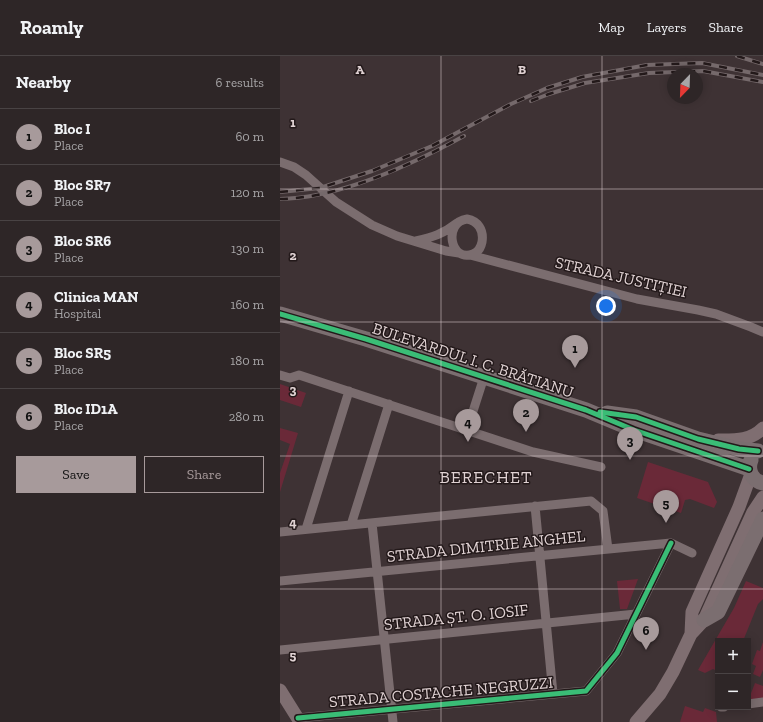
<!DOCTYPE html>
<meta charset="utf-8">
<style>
:root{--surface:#2e2627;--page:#3a3233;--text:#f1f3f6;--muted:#a7a5a7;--line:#494344;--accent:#a79a9b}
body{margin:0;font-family:"Zilla Slab",serif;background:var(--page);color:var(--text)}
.controls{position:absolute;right:12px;bottom:12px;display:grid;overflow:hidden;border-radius:0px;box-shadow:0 2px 10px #0003}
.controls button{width:36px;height:36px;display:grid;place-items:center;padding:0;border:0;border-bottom:1px solid var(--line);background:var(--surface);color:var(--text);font:20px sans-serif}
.compass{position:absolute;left:387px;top:12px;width:36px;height:36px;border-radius:50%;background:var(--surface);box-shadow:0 2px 10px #0003;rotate:203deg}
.you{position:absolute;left:326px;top:250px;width:14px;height:14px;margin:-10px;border:3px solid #fff;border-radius:50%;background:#1a73e8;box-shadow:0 0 0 6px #1a73e833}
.badge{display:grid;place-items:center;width:26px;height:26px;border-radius:50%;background:var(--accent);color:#111;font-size:13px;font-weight:700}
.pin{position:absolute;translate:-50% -33px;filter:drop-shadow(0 1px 2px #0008)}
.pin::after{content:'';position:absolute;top:21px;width:14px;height:12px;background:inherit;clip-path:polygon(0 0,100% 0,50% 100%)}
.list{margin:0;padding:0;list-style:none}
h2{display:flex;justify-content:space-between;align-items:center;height:52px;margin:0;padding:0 16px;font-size:17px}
h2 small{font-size:13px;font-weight:400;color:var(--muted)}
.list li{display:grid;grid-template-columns:26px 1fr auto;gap:12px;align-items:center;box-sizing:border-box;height:56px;padding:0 16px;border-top:1px solid var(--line)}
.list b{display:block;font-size:15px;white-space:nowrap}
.list p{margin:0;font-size:13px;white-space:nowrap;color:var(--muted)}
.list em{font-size:13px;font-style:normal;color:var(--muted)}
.actions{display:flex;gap:8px;padding:12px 16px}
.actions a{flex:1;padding:9px 0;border:1px solid var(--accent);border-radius:0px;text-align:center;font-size:14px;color:var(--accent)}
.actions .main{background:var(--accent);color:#111}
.map{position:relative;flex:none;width:483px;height:666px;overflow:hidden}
header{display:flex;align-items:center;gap:24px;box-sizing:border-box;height:56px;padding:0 20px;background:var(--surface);border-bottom:1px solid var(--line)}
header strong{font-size:19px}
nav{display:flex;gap:22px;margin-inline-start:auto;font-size:14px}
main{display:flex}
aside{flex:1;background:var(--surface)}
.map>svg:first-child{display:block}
.green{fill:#6a2938}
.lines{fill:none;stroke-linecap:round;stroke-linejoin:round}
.street{stroke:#7b6d6f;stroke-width:9}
.secondary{stroke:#7f6e71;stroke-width:13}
.primary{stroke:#7b6e70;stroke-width:15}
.rail-casing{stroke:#75696b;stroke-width:4}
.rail{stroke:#23191a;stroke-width:2.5;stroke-dasharray:8;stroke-linecap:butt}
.cycleway-casing{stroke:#23191a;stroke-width:8}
.cycleway{stroke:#3abd76;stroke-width:5}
.grid{fill:none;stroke:#e0d2d3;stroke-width:1;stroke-opacity:0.55}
.labels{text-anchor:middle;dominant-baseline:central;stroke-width:3;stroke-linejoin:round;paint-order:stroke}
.street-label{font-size:16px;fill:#e0d2d3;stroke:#23191a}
.neighbourhood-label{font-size:17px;letter-spacing:1px;fill:#e0d2d3;stroke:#23191a}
.grid-label{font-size:13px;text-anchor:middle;font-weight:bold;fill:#e0d2d3;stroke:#23191a;stroke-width:3;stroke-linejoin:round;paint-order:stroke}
</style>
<header>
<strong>Roamly</strong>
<nav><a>Map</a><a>Layers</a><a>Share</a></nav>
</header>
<main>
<aside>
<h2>Nearby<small>6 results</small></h2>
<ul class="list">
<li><span class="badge">1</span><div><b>Bloc I</b><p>Place</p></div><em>60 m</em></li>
<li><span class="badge">2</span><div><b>Bloc SR7</b><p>Place</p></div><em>120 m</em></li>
<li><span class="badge">3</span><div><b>Bloc SR6</b><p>Place</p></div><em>130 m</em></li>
<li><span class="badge">4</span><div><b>Clinica MAN</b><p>Hospital</p></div><em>160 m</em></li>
<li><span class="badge">5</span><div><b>Bloc SR5</b><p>Place</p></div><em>180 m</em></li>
<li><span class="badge">6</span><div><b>Bloc ID1A</b><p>Place</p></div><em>280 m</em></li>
</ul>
<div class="actions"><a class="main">Save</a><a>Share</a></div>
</aside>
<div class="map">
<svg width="483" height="666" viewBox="0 0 483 666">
<rect width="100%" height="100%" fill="#3e3234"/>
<path class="green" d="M0 328 26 337 21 351 0 344Z
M0 372 18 377 0 436V417L10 388 0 384Z
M368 406 428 426 437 446 434 452 410 443 405 444 401 457 357 442Z
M358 523 347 553H340L337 525Z
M466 525 483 532V543L478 548 463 585H438V622L435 614 433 613 425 617 418 614 454 552Z
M483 586V614L480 621 473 618 476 610 472 608 477 594 480 595Z
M475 627 483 630V643L468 645Z
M405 650 423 656 425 652 436 656 437 666H400Z"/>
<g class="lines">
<path class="street" d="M0 106 14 111 26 119 56 146 92 169 117 180 166 195 179 197
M187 163C198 165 204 174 202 186 201 191 198 196 193 198 170 207 163 166 187 163Z
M136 185C153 181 163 178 177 167
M190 199 357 243 418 254 436 258 471 271 483 276
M0 319 10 322 19 319 253 396 321 411
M187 374 204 321
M255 450 273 638
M92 467 113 666
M71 469 109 348
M26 473 69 335
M0 476 311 445 323 455 328 493
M0 525 391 487 412 497
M0 594 356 558
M468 648 483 646
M441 651H444
M18 662 306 635 337 597 391 487"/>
<path class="secondary" d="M438 384C455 384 470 385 483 372
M411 578 412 556 459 451 471 418
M0 634 20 666
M356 666 380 638 393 616 411 578 424 564 473 456 483 441"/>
<path class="primary" d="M0 258 86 283 306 354 354 374 469 413
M327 357 356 361 418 383 459 393 478 395
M471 404C467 414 472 425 483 427
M424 564 438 556 483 463"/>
<g class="rail-casing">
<path id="rail" d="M457 0 483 8
M251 45 269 38 305 27 369 17 423 15 483 26
M0 136 40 132 92 115 152 90 231 48 267 32 302 21 367 9 422 7 483 19
M0 143C61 142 131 109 184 80"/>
</g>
<use href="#rail" class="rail"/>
<g class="cycleway-casing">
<path id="cycleway" d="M0 258 86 283 306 354 354 374 469 413
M320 356 356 361 418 383 459 393 478 395
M18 662 306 635 337 597 391 487"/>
</g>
<use href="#cycleway" class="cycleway"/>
</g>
<path class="grid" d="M161 0V666M322 0V666M0 133H483M0 266H483M0 400H483M0 533H483"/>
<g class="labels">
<g class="street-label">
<text transform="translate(341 221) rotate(13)">STRADA JUSTIȚIEI</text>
<text transform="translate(193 304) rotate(18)">BULEVARDUL I. C. BRĂTIANU</text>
<text transform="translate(206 490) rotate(-6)">STRADA DIMITRIE ANGHEL</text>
<text transform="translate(176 561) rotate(-6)">STRADA ȘT. O. IOSIF</text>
<text transform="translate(161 636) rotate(-5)">STRADA COSTACHE NEGRUZZI</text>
</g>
<g class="neighbourhood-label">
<text x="206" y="421">BERECHET</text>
</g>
</g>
<g class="grid-label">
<text x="80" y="18">A</text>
<text x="242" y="18">B</text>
<text x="13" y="71">1</text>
<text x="13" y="204">2</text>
<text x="13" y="338">3</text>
<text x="13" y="471">4</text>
<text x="13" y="604">5</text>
</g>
</svg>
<div class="controls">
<button>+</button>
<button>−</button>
</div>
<svg class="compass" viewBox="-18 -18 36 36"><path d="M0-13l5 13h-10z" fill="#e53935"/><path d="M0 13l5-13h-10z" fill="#a7a5a7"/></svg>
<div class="you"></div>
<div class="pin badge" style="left:295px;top:312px">1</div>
<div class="pin badge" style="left:246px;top:376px">2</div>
<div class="pin badge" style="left:350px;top:404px">3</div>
<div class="pin badge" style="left:188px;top:386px">4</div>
<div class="pin badge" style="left:386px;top:467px">5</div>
<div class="pin badge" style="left:366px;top:594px">6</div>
</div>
</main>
